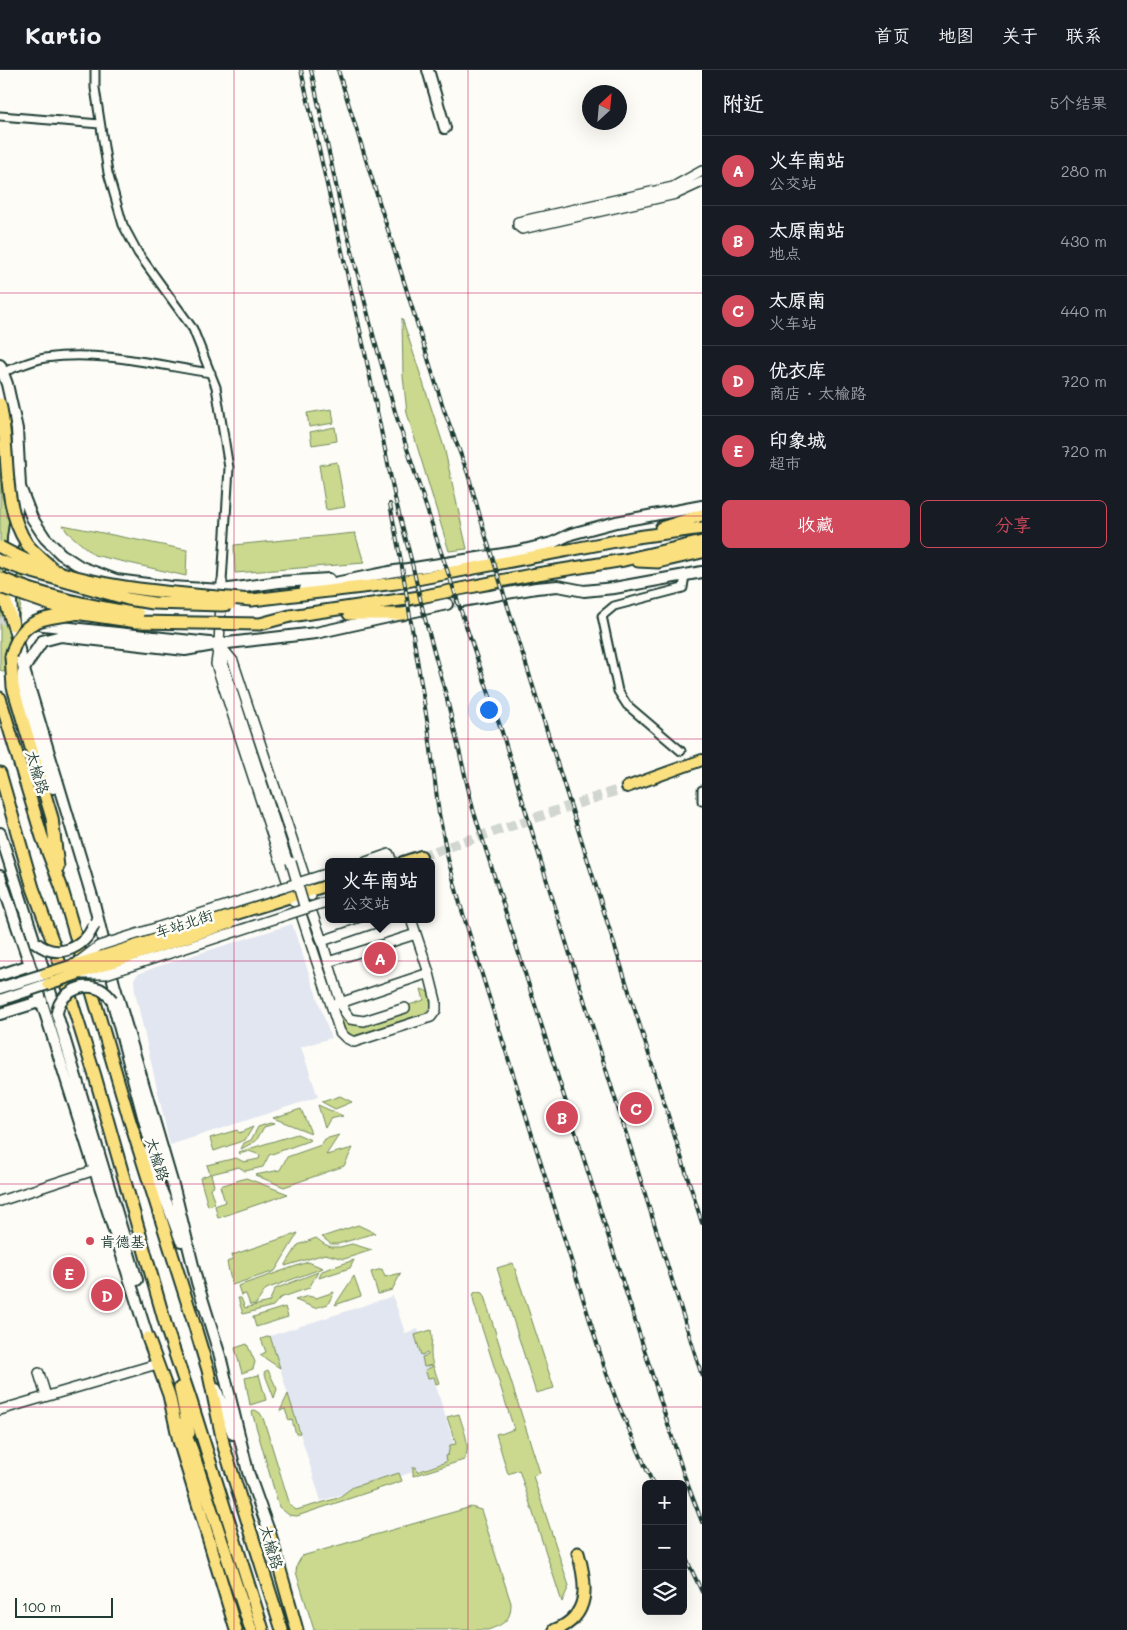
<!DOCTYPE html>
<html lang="zh">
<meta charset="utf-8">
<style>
:root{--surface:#171b24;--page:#20242c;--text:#f1f3f6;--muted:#9ea1a6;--line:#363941;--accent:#d1495b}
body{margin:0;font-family:Mali,"LXGW WenKai TC",sans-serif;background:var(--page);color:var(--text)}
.controls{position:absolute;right:15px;bottom:15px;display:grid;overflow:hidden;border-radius:8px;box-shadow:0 5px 20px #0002}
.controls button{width:45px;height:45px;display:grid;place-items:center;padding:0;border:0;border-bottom:1px solid var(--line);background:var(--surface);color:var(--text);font:25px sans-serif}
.compass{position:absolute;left:582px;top:15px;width:45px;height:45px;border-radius:50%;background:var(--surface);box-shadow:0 5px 20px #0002;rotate:26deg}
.scale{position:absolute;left:15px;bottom:12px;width:98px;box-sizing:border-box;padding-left:5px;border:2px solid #1f3d34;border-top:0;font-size:14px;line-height:18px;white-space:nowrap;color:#1f3d34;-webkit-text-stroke:4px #fdfcf7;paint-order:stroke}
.you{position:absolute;left:488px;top:639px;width:18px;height:18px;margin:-12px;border:4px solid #fff;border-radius:50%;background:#1a73e8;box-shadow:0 0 0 8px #1a73e833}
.badge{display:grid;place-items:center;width:32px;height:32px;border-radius:50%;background:var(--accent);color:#fff;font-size:16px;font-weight:700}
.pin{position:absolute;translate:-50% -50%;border:2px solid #fff;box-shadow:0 1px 5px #0006}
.popup{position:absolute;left:325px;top:788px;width:110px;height:65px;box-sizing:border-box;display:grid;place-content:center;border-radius:8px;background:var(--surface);filter:drop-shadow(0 1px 4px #0005);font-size:16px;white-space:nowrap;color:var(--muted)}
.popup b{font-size:19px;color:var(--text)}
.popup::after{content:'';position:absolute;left:50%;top:100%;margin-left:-10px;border:10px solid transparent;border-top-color:var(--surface)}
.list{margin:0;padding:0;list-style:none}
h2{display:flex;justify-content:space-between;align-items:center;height:65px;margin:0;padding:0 20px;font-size:21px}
h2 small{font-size:16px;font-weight:400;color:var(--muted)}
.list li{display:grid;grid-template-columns:32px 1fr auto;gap:15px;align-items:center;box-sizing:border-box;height:70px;padding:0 20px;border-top:1px solid var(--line)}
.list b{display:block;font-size:19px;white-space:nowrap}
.list p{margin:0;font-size:16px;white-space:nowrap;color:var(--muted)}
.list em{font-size:16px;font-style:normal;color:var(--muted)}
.actions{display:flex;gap:10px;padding:15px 20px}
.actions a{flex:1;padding:11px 0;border:1px solid var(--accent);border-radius:8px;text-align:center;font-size:18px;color:var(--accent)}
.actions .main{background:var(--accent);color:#fff}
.icon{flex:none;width:28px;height:28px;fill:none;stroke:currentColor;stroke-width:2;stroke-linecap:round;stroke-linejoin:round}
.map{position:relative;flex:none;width:702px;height:1560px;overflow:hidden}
header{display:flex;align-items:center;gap:30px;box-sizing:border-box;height:70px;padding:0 25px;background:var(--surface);border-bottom:1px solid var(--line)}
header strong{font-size:24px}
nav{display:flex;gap:28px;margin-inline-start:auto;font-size:18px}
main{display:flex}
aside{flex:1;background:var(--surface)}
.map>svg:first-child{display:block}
.built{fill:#e1e6f0}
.green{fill:#cad98d;stroke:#748b60}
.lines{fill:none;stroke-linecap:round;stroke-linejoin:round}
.tertiary-tunnel{stroke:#d1d6d0;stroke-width:9;stroke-dasharray:9 4.5;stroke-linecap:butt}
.secondary-tunnel{stroke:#d1d6d0;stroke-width:10;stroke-dasharray:10 5;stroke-linecap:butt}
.primary-tunnel{stroke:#d1d6d0;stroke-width:10;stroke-dasharray:10 5;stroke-linecap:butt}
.minor-casing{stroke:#1f3d34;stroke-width:11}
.tertiary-casing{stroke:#1f3d34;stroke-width:12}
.secondary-casing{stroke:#1f3d34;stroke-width:14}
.primary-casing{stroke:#1f3d34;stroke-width:14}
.trunk-casing{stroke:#1f3d34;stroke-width:15}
.minor{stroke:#fdfcf7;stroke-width:7}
.tertiary{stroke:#fdfcf7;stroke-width:9}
.secondary{stroke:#fdfcf7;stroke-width:10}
.primary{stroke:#fbe080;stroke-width:10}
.trunk{stroke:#fbe080;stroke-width:11}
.rail-casing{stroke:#1f3d34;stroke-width:4}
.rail{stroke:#fdfcf7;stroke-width:2;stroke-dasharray:5.5;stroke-linecap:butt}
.tertiary-bridge-casing{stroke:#1f3d34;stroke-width:12;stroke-linecap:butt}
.secondary-bridge-casing{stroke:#1f3d34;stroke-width:14;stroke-linecap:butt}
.primary-bridge-casing{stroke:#1f3d34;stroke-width:14;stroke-linecap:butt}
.trunk-bridge-casing{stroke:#1f3d34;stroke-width:15;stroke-linecap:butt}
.tertiary-bridge{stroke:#fdfcf7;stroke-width:9}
.secondary-bridge{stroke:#fdfcf7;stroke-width:10}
.primary-bridge{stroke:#fbe080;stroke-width:10}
.trunk-bridge{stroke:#fbe080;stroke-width:11}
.grid{fill:none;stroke:#c2185b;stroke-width:1;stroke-opacity:0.55}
.poi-dot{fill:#d1495b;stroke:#fdfcf7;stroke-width:2}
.labels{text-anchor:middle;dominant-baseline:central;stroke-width:5;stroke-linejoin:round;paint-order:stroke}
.street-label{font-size:15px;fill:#1f3d34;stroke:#fdfcf7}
.poi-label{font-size:15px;fill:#1f3d34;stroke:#fdfcf7;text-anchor:start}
</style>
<header>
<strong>Kartio</strong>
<nav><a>首页</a><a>地图</a><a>关于</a><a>联系</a></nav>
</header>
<main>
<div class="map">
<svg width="702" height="1560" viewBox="0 0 702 1560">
<rect width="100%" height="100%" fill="#fdfcf7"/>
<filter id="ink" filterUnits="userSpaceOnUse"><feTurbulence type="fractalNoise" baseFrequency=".02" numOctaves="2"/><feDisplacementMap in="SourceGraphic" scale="10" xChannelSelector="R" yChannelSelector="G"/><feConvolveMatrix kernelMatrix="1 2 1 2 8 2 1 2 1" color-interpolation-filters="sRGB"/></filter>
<g filter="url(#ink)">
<path class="built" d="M292 854 331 968 301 977 318 1027 170 1075 135 922 134 909 138 904 156 897Z
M393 1226 405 1263 418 1259 454 1374 445 1392 321 1431 270 1266Z"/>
<path class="green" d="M402 248 444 377 467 479 449 481 407 343 403 306Z
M332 339 334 353 309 357 307 343Z
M335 357 337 371 312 375 310 362Z
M0 382 2 426 10 454 27 480 18 557 5 602 0 600Z
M337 392 345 437 326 440 319 395Z
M63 455 187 480 186 506 94 485 67 462Z
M355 463 364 493 235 503 234 475Z
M421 919C430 921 432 927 432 935L425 943 353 966 345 960 340 945H342L353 954H365L406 936 424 930Z
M340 1026 352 1032 335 1039 322 1032Z
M318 1035 343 1046 330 1049 325 1058Z
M301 1039 311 1063 273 1048Z
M270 1053 274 1054 264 1057 256 1071 241 1079 244 1073 251 1070 258 1057Z
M253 1057 245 1070 214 1081 210 1068 237 1060 239 1063Z
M297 1064 311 1070 269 1085 263 1097 245 1101 239 1097 211 1104 214 1116 210 1118 215 1134 208 1136 200 1108 210 1104 207 1095 236 1088 244 1092 259 1089 260 1085 249 1081 240 1084 239 1082Z
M339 1065 326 1085 353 1078 344 1096 284 1117 255 1105 280 1100 287 1087 321 1075 325 1069Z
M246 1108 288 1124 218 1148 215 1136 225 1132 220 1116Z
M358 1155 375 1163 338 1174H331L322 1167Z
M298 1163 275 1201 232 1215 227 1192 233 1189 232 1185Z
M316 1168 324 1174 331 1177H340L352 1174 372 1180 344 1189 325 1184 285 1196 298 1175Z
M354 1190 350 1198 319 1208 322 1201Z
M308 1192 323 1198 266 1219 256 1234 250 1235 246 1224 241 1225 238 1216Z
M513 1193 554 1318 536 1323 497 1198Z
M382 1199 385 1207 401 1203 392 1220 378 1224 371 1202Z
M318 1202 309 1218 280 1228 273 1236 243 1244 238 1228H241L245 1238 269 1232 275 1219Z
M354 1206 361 1226 335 1235Z
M334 1222 328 1234 315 1238 295 1230 308 1226 316 1228Z
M477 1222 482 1223 484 1226 540 1403 533 1406 569 1516 562 1532 519 1400 508 1404 496 1364 499 1363 501 1364 514 1359 474 1233 473 1227 474 1223Z
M285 1237 288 1247 256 1257 253 1247Z
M431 1260C433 1270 431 1272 431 1280 430 1291 436 1303 439 1313L436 1314 434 1307 428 1308 425 1300 432 1297V1295L424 1297 422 1287 428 1285 427 1283 421 1285 415 1265Z
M270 1266 280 1298 260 1285 266 1282 261 1269Z
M247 1274 255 1292 253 1299 242 1303 235 1278Z
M268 1300 277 1319 274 1328 264 1302Z
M259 1305 266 1330 250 1335 245 1308Z
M288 1324 300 1363 296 1364 292 1350 289 1351 285 1339 280 1341Z
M255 1340 260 1343 263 1348 290 1435 296 1440 338 1428 353 1417 399 1403 402 1411 297 1446 289 1445 279 1437 252 1342Z
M459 1344C463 1359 472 1376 464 1390L413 1406V1397H416L417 1402 446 1392 445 1386 448 1385 450 1375 456 1374 447 1347Z
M471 1437 481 1440 511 1533C511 1551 504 1554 488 1560H314L296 1502 297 1495 302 1486Z"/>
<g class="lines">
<path class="tertiary-tunnel" d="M0 549 7 551"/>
<path class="secondary-tunnel" d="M447 534 462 531"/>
<path class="primary-tunnel" d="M421 786 627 717"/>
<g class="minor-casing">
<path id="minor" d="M95 0V18L108 103 123 155 138 183 193 259 216 317 229 398 222 512
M0 46 100 54
M8 300C20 296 33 290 45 288 100 280 157 295 211 303
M681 681 627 635 618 621 602 546 614 536 683 518 685 505
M702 720V731"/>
</g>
<g class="tertiary-casing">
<path id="tertiary" d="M702 101 673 117 518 152V156L522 159 676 124 702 112
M222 512 219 574 216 594 294 832
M219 574 233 591 311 826
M221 581 223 593 288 793
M366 792 389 784 392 792
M310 837 322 871
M300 841 340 962 346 968 354 972 431 947 436 940V931L429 903 411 849
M386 849 322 871 341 933 345 942 350 949 364 951 405 938
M328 892 416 864
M337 934 429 903
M0 1131 95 1100
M39 1303 46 1326
M0 1340 157 1294"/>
</g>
<g class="secondary-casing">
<path id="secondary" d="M428 0 445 58
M0 295 7 314 17 359 20 416 13 468 11 532 13 555 24 600 94 833 114 914 175 1122 197 1212 220 1286 248 1402 269 1461
M20 417 32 448 45 468 61 484 81 497 116 510 171 517 222 520 279 512 329 509
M305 519 389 502 516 482 552 473 571 464 616 452 702 436
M462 531 536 518 558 516 584 521 614 518 702 502
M43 555 219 574 316 563 447 534
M53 718C44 693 14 623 24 600 28 590 37 580 42 571L61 566 185 580 219 574
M0 763 45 904
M0 806 30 895 148 1268
M0 905 30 895
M48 914 137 1210
M112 929 148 1065 162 1094
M0 944 42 931
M145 1083 168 1136 181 1171
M216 1319 233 1364"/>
</g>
<g class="primary-casing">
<path id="primary" d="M627 717 702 690
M403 792 421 786
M278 831 329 815"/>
</g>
<g class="trunk-casing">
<path id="trunk" d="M661 458 702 445
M638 491 658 492 702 482
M0 513 13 555
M252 530 396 513 637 467 702 458
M349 544H403
M290 546 420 527 531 505 624 490 702 472
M11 586 13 617 52 748 58 797
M0 628 42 767 61 816 129 1048 191 1244 208 1300 224 1377 282 1560
M0 703 33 818 54 875 95 1006 167 1260 191 1331 263 1560
M148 1268 169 1325 179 1371 236 1560
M180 1318 189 1363
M181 1354 192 1380 251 1560
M269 1461 297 1560
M555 1560C591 1546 587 1514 578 1483"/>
</g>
<use href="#minor" class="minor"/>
<use href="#tertiary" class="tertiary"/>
<use href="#secondary" class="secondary"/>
<use href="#primary" class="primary"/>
<use href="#trunk" class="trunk"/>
<g class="rail-casing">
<path id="rail" d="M301 0 364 278 395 428 411 489 424 545 446 625 473 739 684 1405 702 1452
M311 0 341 138 374 268 396 345 440 479 502 662 546 808 702 1306
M338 0 444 340 468 404 485 464 702 1153
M390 434 401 491 428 656 439 744 448 789 460 834 605 1299 617 1332 653 1414
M683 1482 702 1522"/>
</g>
<use href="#rail" class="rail"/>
<g class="tertiary-bridge-casing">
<path id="tertiary-bridge" d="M291 792 305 839
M78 892 99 876 329 803
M83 904H106L329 831"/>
</g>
<g class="secondary-bridge-casing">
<path id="secondary-bridge" d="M35 872C56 890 83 880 94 855
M0 918 45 904
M0 930 48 914
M57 943C59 925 79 913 96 918 103 919 108 925 112 930"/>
</g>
<g class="primary-bridge-casing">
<path id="primary-bridge" d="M45 904 278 831
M48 914 230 853"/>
</g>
<g class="trunk-bridge-casing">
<path id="trunk-bridge" d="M0 334C11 380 0 433 27 474 34 483 44 490 52 498
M0 477C76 520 167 522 252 530
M0 491 22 499 128 529 153 533 222 535 230 534
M0 508C44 527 92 536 138 544
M0 517 75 543 137 552 260 554 290 546
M11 586C21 549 41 549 74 544"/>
</g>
<use href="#tertiary-bridge" class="tertiary-bridge"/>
<use href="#secondary-bridge" class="secondary-bridge"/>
<use href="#primary-bridge" class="primary-bridge"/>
<use href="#trunk-bridge" class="trunk-bridge"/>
</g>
</g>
<path class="grid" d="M234 0V1560M468 0V1560M0 223H702M0 446H702M0 669H702M0 891H702M0 1114H702M0 1337H702"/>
<circle class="poi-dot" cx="90" cy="1171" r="5"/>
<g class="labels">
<g class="street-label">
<text transform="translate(38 702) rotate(73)">太榆路</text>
<text transform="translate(184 853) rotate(-18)">车站北街</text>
<text transform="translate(158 1089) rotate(72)">太榆路</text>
<text transform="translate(272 1477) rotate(73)">太榆路</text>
</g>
<g class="poi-label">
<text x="100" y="1171">肯德基</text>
</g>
</g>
</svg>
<div class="controls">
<button>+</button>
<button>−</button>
<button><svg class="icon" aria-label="layers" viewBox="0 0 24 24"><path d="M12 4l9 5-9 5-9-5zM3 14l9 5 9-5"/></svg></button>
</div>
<svg class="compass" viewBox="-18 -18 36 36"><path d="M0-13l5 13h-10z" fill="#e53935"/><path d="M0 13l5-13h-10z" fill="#9ea1a6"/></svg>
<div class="scale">100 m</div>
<div class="you"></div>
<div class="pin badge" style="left:380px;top:888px">A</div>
<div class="popup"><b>火车南站</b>公交站</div>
<div class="pin badge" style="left:562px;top:1047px">B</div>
<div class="pin badge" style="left:636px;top:1038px">C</div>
<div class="pin badge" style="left:107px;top:1225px">D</div>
<div class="pin badge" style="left:69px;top:1203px">E</div>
</div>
<aside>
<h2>附近<small>5个结果</small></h2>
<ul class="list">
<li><span class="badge">A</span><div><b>火车南站</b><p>公交站</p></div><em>280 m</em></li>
<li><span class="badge">B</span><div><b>太原南站</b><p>地点</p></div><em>430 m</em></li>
<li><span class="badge">C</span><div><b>太原南</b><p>火车站</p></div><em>440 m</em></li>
<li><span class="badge">D</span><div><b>优衣库</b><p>商店 · 太榆路</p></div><em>720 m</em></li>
<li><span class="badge">E</span><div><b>印象城</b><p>超市</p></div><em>720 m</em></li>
</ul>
<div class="actions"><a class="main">收藏</a><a>分享</a></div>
</aside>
</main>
